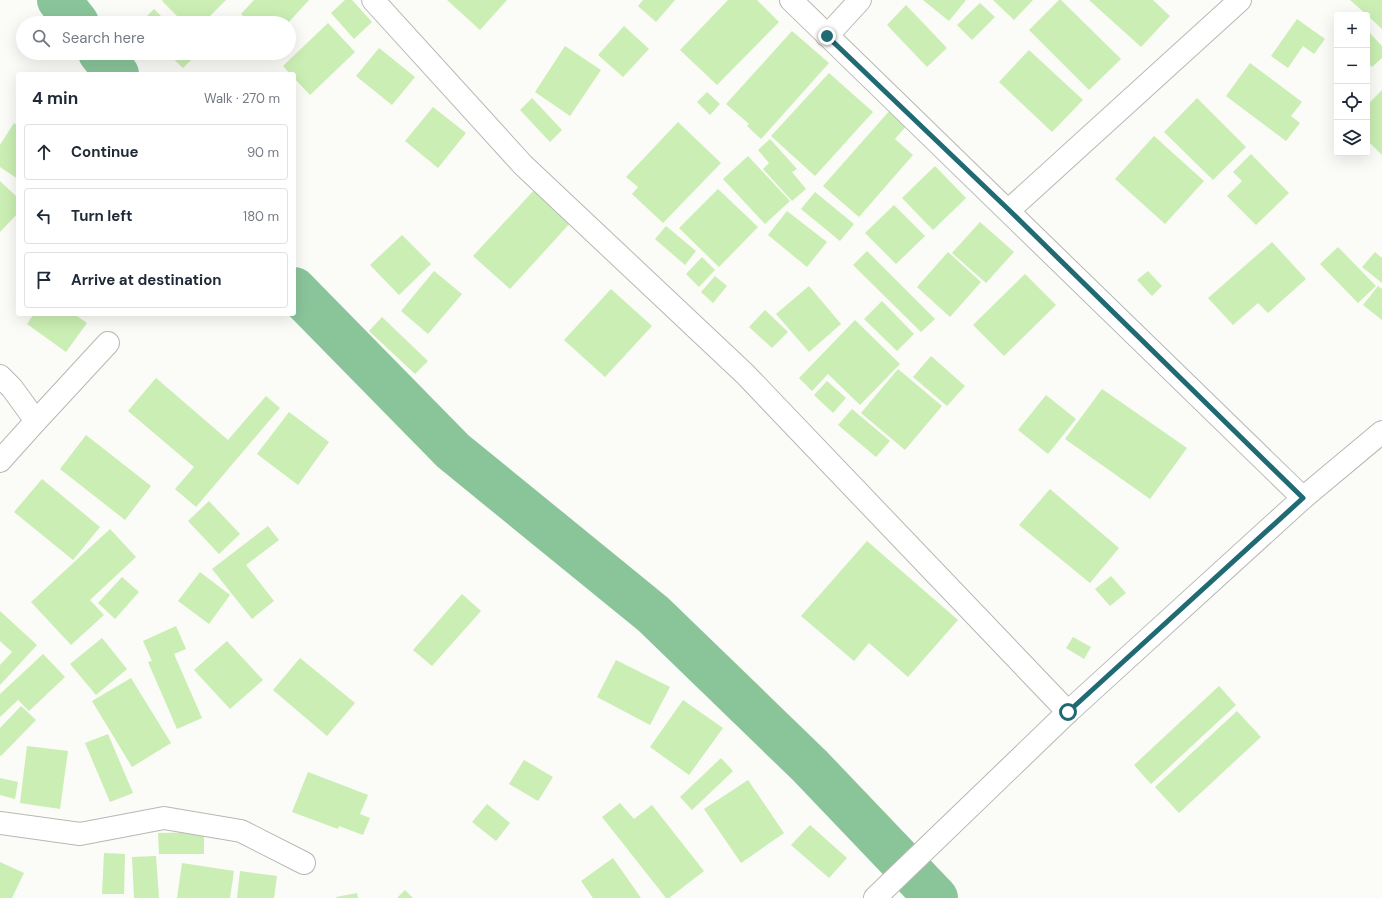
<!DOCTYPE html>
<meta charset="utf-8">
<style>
:root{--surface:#fff;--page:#f2f2f3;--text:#1f2937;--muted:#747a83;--line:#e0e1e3}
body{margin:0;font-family:"DM Sans",sans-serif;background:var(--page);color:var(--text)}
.controls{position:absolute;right:12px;top:12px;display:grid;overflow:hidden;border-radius:4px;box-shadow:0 4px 16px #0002}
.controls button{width:36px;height:36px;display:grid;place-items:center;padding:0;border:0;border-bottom:1px solid var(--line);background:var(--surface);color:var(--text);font:20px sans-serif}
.stop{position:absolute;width:12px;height:12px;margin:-9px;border:3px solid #206a74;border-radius:50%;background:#fff}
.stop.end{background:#206a74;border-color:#fff;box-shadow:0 1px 4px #0008}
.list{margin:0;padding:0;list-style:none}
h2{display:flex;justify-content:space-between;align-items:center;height:52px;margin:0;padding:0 16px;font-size:17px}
h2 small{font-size:13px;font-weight:400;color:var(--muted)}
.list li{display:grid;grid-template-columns:26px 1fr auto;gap:12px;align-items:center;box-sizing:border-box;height:56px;margin:0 8px 8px;padding:0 8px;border:1px solid var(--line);border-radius:4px}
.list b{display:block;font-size:15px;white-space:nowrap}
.list em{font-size:13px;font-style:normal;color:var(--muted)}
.icon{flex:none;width:22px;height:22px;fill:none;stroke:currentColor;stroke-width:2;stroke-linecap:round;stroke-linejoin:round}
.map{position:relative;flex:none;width:1382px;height:898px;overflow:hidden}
.search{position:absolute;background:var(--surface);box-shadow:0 4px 16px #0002;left:16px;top:16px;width:280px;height:44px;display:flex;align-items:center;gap:10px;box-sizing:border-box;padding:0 14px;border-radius:22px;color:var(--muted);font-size:15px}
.panel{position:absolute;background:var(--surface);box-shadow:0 4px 16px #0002;left:16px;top:72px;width:280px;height:244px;border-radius:4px}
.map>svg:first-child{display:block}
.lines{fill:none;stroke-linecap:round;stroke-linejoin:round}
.river{stroke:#8ac59a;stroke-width:44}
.building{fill:#caeeb3}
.minor-casing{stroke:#b7b8b4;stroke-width:24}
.primary-casing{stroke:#b7b8b4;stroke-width:24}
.minor{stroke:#fff;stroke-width:22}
.primary{stroke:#fff;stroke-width:22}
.route{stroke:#206a74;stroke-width:5}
</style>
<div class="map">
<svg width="1382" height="898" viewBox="0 0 1382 898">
<rect width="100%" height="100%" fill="#fbfbf7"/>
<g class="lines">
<path class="river" d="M59 0 77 23
M100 53 117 74
M294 289 453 451 653 614 810 766 936 898"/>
</g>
<path class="building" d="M163 0H226L203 23H184L162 1Z
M254 0H309L288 23H251L241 14Z
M345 0H352L372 22 354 39 331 13Z
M447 0H507L480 30Z
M643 0H675L656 22 638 6Z
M728 0H757L779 22 717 85 680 50Z
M923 0H966L949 21Z
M993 0H1033L1014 20Z
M1059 0H1061L1121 59 1089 90 1029 30Z
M1089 0H1153L1170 16 1141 47Z
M1350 0H1382V29L1367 15Z
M980 3 995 17 972 40 957 25Z
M906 5 947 48 927 67 887 25Z
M154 9 168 23H140Z
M1297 19 1325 39 1314 54 1303 46 1288 68 1271 56Z
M328 23 355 52 310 95 294 78V74H290L283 66Z
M624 26 649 49 623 77 598 55Z
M1367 30 1382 46V58L1372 67 1367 62Z
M792 31 829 63 761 139 747 126 749 124 726 104Z
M565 46 601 70 570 116 535 92Z
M379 48 415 77 392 105 356 76Z
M1029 50 1083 100 1052 132 999 82Z
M167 53H198L183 68Z
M1250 63 1302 102 1291 116 1300 123 1286 141 1226 96Z
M829 73 873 112 815 176 771 136Z
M1382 90V155L1367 140V105Z
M707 92 720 104 710 115 697 102Z
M532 98 562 130 550 142 520 110Z
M1197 98 1246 147 1213 180 1164 132Z
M433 107 466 133 438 168 405 141Z
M891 109 908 124 895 139 913 155 859 217 823 186Z
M678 122 721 163 663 223 632 194 638 187 626 177Z
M14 123 18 126V179L0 167V145Z
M1154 136 1204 181 1165 224 1115 179Z
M770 139 797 169 792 172 806 189 792 201 763 169 769 163 758 150Z
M1251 154 1289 193 1256 225 1227 196 1242 181 1233 172Z
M748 156 790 201 765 224 723 179Z
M935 166 966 198 933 230 902 198Z
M0 181 18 198V213L0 232Z
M536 188 572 221 510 289 473 256Z
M718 189 758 227 719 267 679 228Z
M815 192 854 224 840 241 801 209Z
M894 205 925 236 896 264 865 233Z
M787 211 827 242 807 267 768 235Z
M980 222 1014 252 986 283 952 253Z
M666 226 696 251 685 265 655 239Z
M402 235 431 264 399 295 370 265Z
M1272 242 1306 279 1268 313 1258 303 1233 325 1208 298Z
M1338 247 1376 286 1358 303 1320 264Z
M867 251 935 319 921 332 853 265Z
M948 252 981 282 950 317 917 287Z
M1375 252 1382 258V283L1362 267Z
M702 257 715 270 699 287 686 274Z
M434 271 462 294 428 334 401 311Z
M1148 271 1162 286 1152 296 1137 280Z
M1025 274 1056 305 1004 356 973 325Z
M715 276 727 286 713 303 701 292Z
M809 286 841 324 809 352 776 314Z
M1378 286 1382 289V320L1363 305Z
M611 289 652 326 605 377 564 340Z
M882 301 914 334 897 351 864 319Z
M765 310 788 332 772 348 749 327Z
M34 314H74L87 323 66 352 27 324Z
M382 317 428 361 415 374 369 331Z
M855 320 900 364 860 405 828 374 812 391 799 378Z
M931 356 965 386 947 406 913 377Z
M898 369 942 406 905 450 861 413Z
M156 378 228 440 266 396 280 408 196 507 175 489 194 467 128 411Z
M827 381 846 398 833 413 814 395Z
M1102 389 1187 448 1150 499 1065 439Z
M1046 395 1076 419 1048 454 1018 430Z
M852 409 890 441 876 457 838 425Z
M289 412 329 442 298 485 257 454Z
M86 435 151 486 125 520 60 469Z
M42 479 100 527 73 560 14 512Z
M1050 489 1119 548 1090 583 1019 525Z
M209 501 240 534 219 554 188 521Z
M268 526 279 540 246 565 274 601 252 619 212 569Z
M110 529 136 557 90 600 104 615 71 645 31 602Z
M867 541 958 620 908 677 869 643 854 661 801 616Z
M200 572 230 595 209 624 178 601Z
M1111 576 1126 593 1110 606 1095 589Z
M122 577 139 592 115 619 98 603Z
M462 594 481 611 432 666 413 650Z
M0 611 37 645 0 685V665L12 652 0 641Z
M176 626 186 649 174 654 202 718 177 729 148 662 152 661 143 641Z
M1073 637 1091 647 1084 659 1066 648Z
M102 638 127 669 96 695 70 664Z
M227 641 263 680 230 709 194 670Z
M43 654 65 677 29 711 18 700 0 717V694Z
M300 658 355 703 327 736 273 690Z
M616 660 670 687 650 725 597 697Z
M131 678 171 743 132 767 92 701Z
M1219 686 1236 705 1151 784 1134 765Z
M683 700 723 728 689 775 650 747Z
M21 706 36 720 1 756 0 755V728Z
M1237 711 1261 737 1179 813 1155 787Z
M108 734 133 793 110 802 85 743Z
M27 746 68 751 60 809 20 803Z
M721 758 733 771 692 810 680 797Z
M524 760 553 777 538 801 509 784Z
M308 772 368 795 360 814 370 818 363 835 339 826 338 829 292 812Z
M0 778 18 782 15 799 0 795Z
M748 780 784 833 741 863 704 809Z
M620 803 634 819 652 805 704 871 669 898H666L602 817Z
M487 804 510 823 496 841 472 822Z
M810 825 847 858 829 878 791 845Z
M204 832V854H159L158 833Z
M104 853 125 854 124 894H102Z
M156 856 159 898H134L132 857Z
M613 858 641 898H593L581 881Z
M0 862 24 873 12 898H0Z
M182 863 234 871 230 898H177Z
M240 871 277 876 274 898H237Z
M405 890 413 898H397Z
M357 893 358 898H336V897Z"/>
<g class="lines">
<g class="minor-casing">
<path id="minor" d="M373 0 523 165 745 374 1068 712
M791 0 1303 498
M827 36 860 0
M1009 210 1240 0
M0 376 12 388 36 421
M0 461 36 421 108 343
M0 823 80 834 164 818 241 831 304 863"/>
</g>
<g class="primary-casing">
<path id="primary" d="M875 898 1068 712 1303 498 1382 432"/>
</g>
<use href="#minor" class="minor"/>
<use href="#primary" class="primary"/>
</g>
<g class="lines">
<path class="route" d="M827 36 1009 210 1303 498 1068 712"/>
</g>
</svg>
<div class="controls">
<button>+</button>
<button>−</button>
<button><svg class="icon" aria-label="locate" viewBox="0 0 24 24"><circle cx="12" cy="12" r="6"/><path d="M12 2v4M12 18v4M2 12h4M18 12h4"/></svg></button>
<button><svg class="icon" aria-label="layers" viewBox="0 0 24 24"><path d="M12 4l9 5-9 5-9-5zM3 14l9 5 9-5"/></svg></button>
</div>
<div class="stop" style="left:1068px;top:712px"></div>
<div class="stop end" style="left:827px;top:36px"></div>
<div class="search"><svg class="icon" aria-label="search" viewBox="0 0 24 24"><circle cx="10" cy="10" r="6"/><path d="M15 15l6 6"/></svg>Search here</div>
<section class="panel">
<h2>4 min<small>Walk · 270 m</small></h2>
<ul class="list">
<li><svg class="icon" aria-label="ahead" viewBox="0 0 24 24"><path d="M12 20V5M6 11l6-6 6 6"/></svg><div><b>Continue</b></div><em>90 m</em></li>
<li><svg class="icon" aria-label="left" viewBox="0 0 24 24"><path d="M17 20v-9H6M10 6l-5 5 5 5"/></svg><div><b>Turn left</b></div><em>180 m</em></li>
<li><svg class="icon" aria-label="arrive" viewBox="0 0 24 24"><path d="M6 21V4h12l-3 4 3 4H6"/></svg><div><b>Arrive at destination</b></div></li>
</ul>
</section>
</div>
